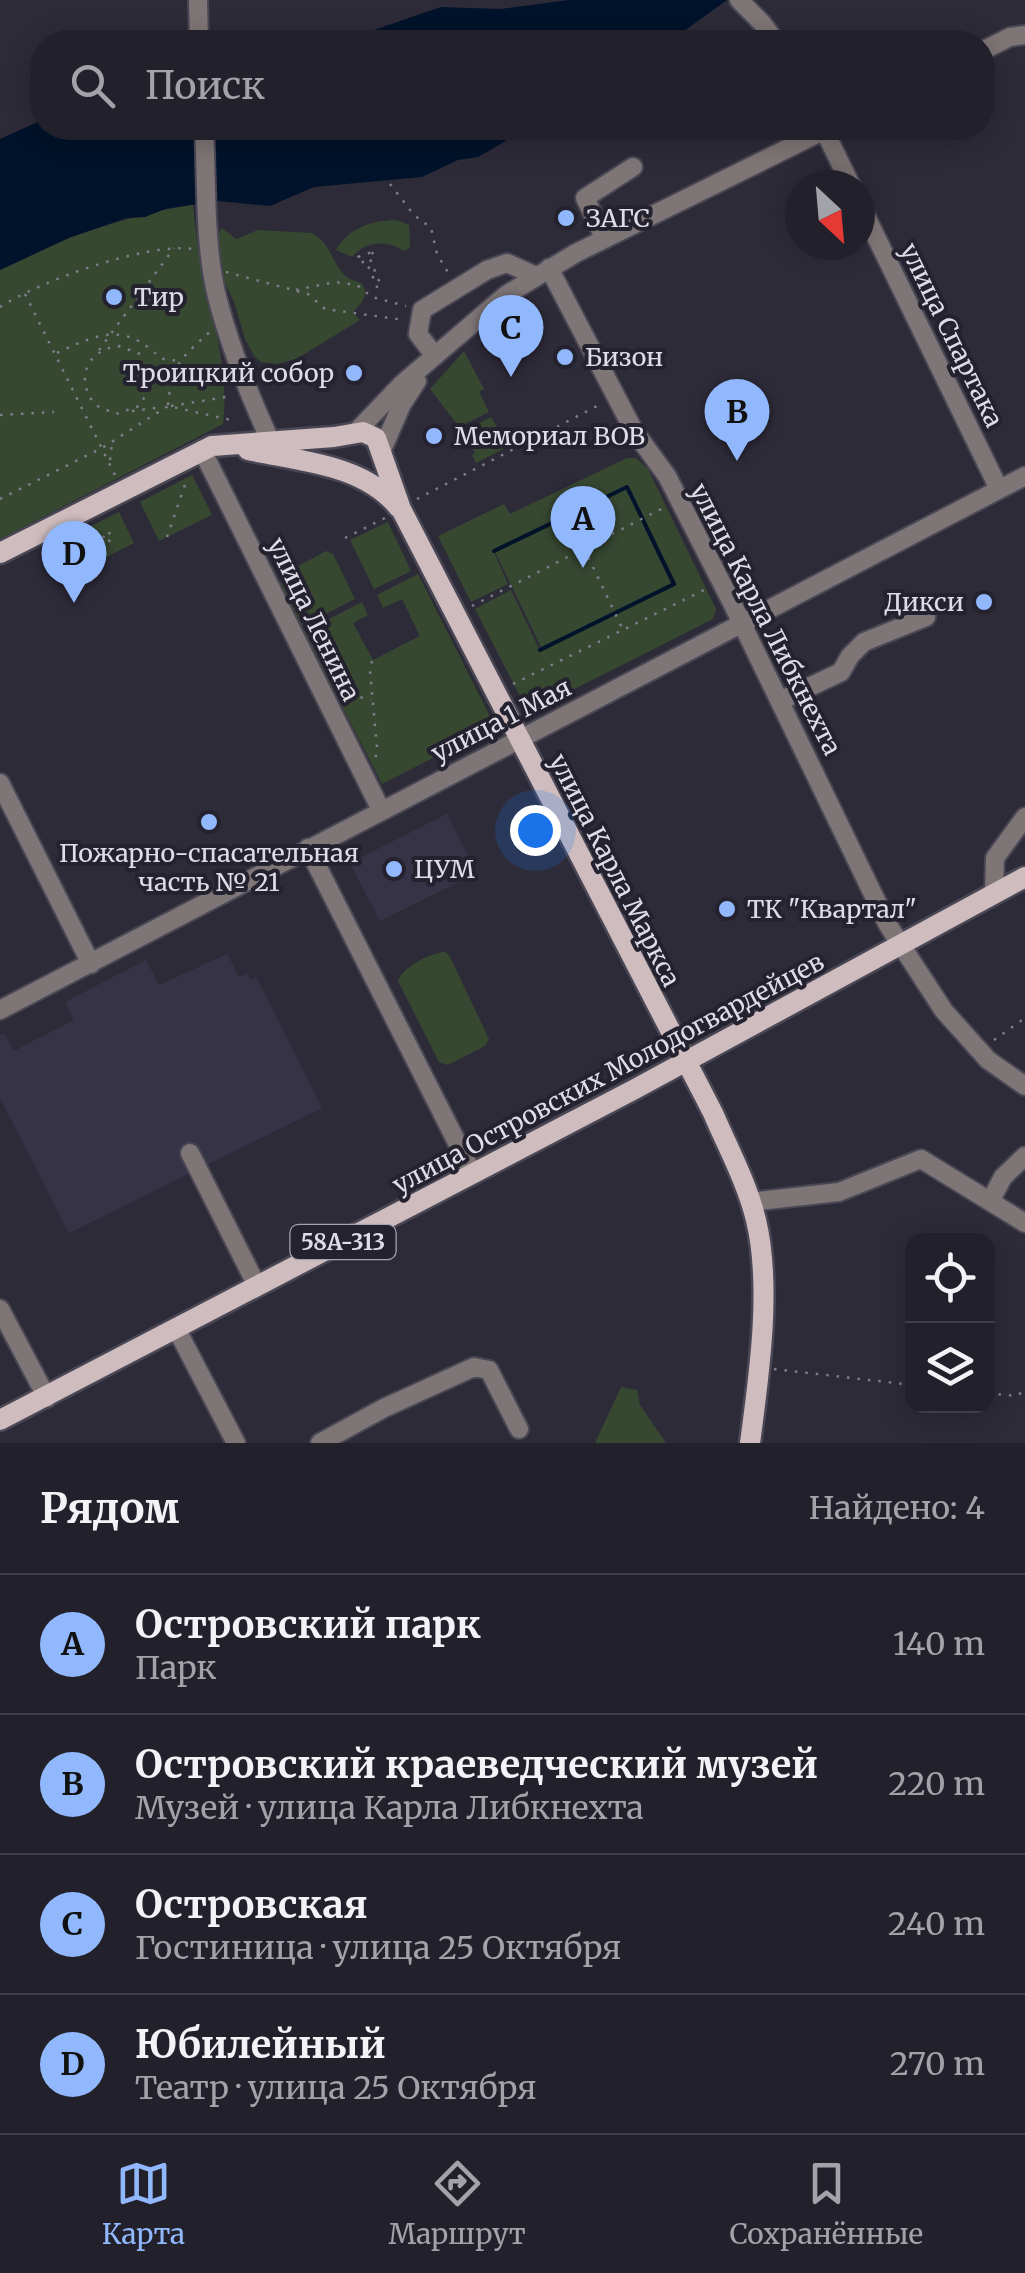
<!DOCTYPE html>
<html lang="ru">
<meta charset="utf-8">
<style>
:root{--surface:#22202b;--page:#2a2833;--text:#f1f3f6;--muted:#a2a3a9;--line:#3f3e47;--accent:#91b8fd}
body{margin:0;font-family:Merriweather,serif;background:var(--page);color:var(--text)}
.controls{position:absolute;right:30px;bottom:30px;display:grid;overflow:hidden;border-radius:20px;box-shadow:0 5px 25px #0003}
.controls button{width:90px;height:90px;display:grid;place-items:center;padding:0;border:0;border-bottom:2px solid var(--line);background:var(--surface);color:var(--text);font:50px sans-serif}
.compass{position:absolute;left:785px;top:170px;width:90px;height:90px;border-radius:50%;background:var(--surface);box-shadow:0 5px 25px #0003;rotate:154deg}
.you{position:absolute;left:535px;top:830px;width:35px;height:35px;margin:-25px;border:8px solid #fff;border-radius:50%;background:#1a73e8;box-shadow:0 0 0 15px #1a73e833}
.badge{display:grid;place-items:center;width:65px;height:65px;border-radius:50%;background:var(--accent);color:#111;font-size:32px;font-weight:700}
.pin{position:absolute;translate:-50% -82px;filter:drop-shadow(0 2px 5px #0008)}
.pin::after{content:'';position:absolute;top:52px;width:35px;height:30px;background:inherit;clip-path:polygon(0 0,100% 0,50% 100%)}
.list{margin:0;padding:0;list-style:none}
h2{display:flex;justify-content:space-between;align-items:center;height:130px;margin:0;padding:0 40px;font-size:42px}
h2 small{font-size:32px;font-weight:400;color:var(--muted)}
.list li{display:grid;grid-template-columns:65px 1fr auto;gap:30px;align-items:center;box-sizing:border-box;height:140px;padding:0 40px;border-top:2px solid var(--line)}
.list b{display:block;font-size:38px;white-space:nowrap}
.list p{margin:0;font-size:32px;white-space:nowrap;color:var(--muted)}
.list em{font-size:32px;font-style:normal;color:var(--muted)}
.icon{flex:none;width:55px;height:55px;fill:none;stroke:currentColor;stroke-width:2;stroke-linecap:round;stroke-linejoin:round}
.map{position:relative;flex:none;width:1025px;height:1443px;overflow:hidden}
.search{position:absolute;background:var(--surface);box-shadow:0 5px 25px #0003;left:30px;right:30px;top:30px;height:110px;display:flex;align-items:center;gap:25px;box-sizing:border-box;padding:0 35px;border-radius:40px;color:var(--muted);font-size:38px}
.sheet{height:690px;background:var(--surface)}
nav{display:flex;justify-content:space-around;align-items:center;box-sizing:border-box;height:140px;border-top:2px solid var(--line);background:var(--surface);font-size:28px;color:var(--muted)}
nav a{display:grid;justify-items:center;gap:5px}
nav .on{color:var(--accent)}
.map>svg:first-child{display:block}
.built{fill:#373347}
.green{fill:#374831}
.water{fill:#00132a}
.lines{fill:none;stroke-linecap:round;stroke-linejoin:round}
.stream{stroke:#00132a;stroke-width:4}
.minor-casing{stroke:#4a4755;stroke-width:22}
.major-casing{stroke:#4a4755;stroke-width:25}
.path{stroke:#7f7d89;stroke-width:2.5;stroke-dasharray:2.5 8;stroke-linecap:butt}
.minor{stroke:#7e7576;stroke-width:18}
.major{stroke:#cfbcbf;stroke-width:20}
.poi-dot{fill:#91b8fd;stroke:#25222f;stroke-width:4}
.labels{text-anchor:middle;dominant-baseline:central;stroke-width:8;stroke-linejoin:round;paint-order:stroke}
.shield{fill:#25222f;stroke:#a6a5af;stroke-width:2.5}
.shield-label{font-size:22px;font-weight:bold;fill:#dedde6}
.poi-label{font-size:25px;fill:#dedde6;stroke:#25222f;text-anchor:start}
.street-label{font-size:25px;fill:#dedde6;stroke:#25222f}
</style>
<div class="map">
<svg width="1025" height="1443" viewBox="0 0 1025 1443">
<rect width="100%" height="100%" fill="#2e2b39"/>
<path class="built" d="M447 814 477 873 380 921 350 863Z
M227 954 239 977 247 973 250 980 256 977 322 1108 69 1233 0 1098V1035L4 1033 14 1051 74 1020 65 1002 146 960 159 985Z"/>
<path class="green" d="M193 204C197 275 232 356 223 424L0 539V270C24 260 47 246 72 237 111 223 151 212 193 204Z
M396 220 409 225 410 247 405 251C386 240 367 240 352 257L336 250C348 228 373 220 396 220Z
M222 228 236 239 258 230 312 233C332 244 331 264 347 277 355 283 364 280 365 292 366 301 357 306 353 313L360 320 296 359 277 364 261 362 255 357 245 339 234 302 222 277 218 234Z
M464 351 484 389 479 392 489 412 459 427 430 389Z
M491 417 509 446 476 463 472 455 475 453 464 431Z
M627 458H636L648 469 716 609 713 619 535 709 521 698 475 609 511 590 540 651 677 585 628 485 493 550 508 584 471 602 438 536 504 504 510 514Z
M192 475 212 515 159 541 140 502Z
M626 488 671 584 541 647 495 552Z
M119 512 134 543 97 562 81 531Z
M388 522 411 571 374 589 350 540Z
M326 551 333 554 355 599 302 626 281 586 280 576Z
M418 574 495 726 382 784 304 632 362 602 368 615 353 623 373 660 420 636 402 599 383 608 377 595Z
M445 952 449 955 489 1039 485 1046 448 1065 439 1062 398 981C403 967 429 953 445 952Z
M621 1387 637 1390 640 1405 666 1443H595Z"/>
<path class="water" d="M569 0H727L669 42H339L441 7 500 9Z
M42 120V128H528L478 157 458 160 422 177 314 187 270 206 218 201 165 209 145 217 127 218 71 237 0 270V139Z"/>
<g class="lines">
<path class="stream" d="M494 551 627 487 674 584 540 650"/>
<g class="minor-casing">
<path id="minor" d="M198 0 199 42
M739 0 762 23 776 42
M982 51 1010 37 1025 35
M204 128C207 183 204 243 217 297 230 347 249 395 271 442
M823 128 851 185
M860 204 999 489
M605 239 585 198 633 167
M549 268 634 431 667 476 732 603 888 925 944 1011 988 1060 1025 1086
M435 356 418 334 422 310 487 270 507 263 536 276
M356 432 403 383 506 295 576 253 829 128
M202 450 381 810
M382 450 402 404 417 381
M780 701 841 672 850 656 864 642 926 617
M0 783 91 964
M308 848 473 1174
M994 894 995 858 1025 817
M0 1010 1025 476
M190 1153 257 1286
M991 1200 1003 1177 1025 1156
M750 1202 839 1192 921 1159 1025 1223
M0 1309 47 1398
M176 1328 236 1443
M320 1443 384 1408 474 1367 489 1370 519 1429"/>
</g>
<g class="major-casing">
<path id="major" d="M248 450C299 461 364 464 399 508
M0 553 212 446 334 437 363 432 376 438 401 509 713 1113C728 1148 747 1183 756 1220 772 1286 759 1376 750 1443
M0 1420 635 1089 1025 877"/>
</g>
<path class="path" d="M390 184 414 215 431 228 437 254 449 274
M372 252 374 257 370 259 381 286 377 287 366 261 360 263 358 257Z
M226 272 308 294 325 309 404 320
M296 290 335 282 357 285 372 297 406 306
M25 294 115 475
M0 307C40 281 147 242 194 249
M99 350 174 248
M57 353C89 338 118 323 149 348 160 357 163 362 178 360
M140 354 119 346C86 350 75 379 95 405L116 414 139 406 151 387
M168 405C172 363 182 357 212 330
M171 406 232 396
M132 411 163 407
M0 415 54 412
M110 460 112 443
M0 499 102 448 168 406 231 420
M417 499 601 404
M167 537 187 479
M345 538 385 518
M89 545 103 538 110 541 112 535 106 531 103 538
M584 548 623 630
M472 606 665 507
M372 661 370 671 377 748 375 763
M513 684 706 589
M340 692 371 700
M994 1040 1025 1018
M774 1369 912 1385
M988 1393 1015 1396 1025 1391"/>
<use href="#minor" class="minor"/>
<use href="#major" class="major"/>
</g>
<g class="poi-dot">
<circle cx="566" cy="218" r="10"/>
<circle cx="114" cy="297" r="10"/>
<circle cx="565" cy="357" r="10"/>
<circle cx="354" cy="373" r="10"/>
<circle cx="434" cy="436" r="10"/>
<circle cx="984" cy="602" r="10"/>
<circle cx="209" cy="822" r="10"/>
<circle cx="394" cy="869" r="10"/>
<circle cx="727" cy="909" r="10"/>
</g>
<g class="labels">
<rect class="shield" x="290.5" y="1225" width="105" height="34" rx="8"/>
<g class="shield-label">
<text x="343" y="1242">58А-313</text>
</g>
<g class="poi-label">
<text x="586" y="218">ЗАГС</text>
<text x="134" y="297">Тир</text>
<text x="585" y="357">Бизон</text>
<text x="334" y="373" text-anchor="end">Троицкий собор</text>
<text x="454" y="436">Мемориал ВОВ</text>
<text x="964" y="602" text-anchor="end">Дикси</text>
<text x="209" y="853" text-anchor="middle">Пожарно-спасательная<tspan x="209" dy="29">часть № 21</tspan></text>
<text x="414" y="869">ЦУМ</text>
<text x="747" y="909">ТК "Квартал"</text>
</g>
<g class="street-label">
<text transform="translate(952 335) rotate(64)">улица Спартака</text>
<text transform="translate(314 619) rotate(64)">улица Ленина</text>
<text transform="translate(766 619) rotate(63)">улица Карла Либкнехта</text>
<text transform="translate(501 720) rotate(-27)">улица 1 Мая</text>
<text transform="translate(615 870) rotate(63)">улица Карла Маркса</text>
<text transform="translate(608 1073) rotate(-28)">улица Островских Молодогвардейцев</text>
</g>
</g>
</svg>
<div class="controls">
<button><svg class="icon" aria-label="locate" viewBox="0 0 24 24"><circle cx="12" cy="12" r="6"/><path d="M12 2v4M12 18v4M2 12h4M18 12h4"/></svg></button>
<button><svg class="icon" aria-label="layers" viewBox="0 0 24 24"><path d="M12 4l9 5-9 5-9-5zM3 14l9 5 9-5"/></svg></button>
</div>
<svg class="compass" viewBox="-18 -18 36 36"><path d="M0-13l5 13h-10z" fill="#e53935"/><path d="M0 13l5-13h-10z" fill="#a2a3a9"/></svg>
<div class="you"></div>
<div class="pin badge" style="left:583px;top:568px">A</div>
<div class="pin badge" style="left:737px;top:461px">B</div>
<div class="pin badge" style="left:511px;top:377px">C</div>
<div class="pin badge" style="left:74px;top:603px">D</div>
<div class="search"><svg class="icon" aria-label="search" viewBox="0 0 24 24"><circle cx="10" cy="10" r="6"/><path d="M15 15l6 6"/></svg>Поиск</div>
</div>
<section class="sheet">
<h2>Рядом<small>Найдено: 4</small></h2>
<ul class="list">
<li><span class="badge">A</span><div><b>Островский парк</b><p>Парк</p></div><em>140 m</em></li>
<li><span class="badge">B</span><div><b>Островский краеведческий музей</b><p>Музей · улица Карла Либкнехта</p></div><em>220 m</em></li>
<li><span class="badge">C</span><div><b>Островская</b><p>Гостиница · улица 25 Октября</p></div><em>240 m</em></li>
<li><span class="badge">D</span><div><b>Юбилейный</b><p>Театр · улица 25 Октября</p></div><em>270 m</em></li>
</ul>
</section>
<nav>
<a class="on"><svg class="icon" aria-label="map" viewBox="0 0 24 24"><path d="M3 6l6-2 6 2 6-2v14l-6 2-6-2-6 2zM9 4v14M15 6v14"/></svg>Карта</a>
<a><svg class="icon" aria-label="directions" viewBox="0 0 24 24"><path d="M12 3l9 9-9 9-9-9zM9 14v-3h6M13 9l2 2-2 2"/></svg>Маршрут</a>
<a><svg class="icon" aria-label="saved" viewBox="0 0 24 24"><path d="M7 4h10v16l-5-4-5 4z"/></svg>Сохранённые</a>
</nav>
